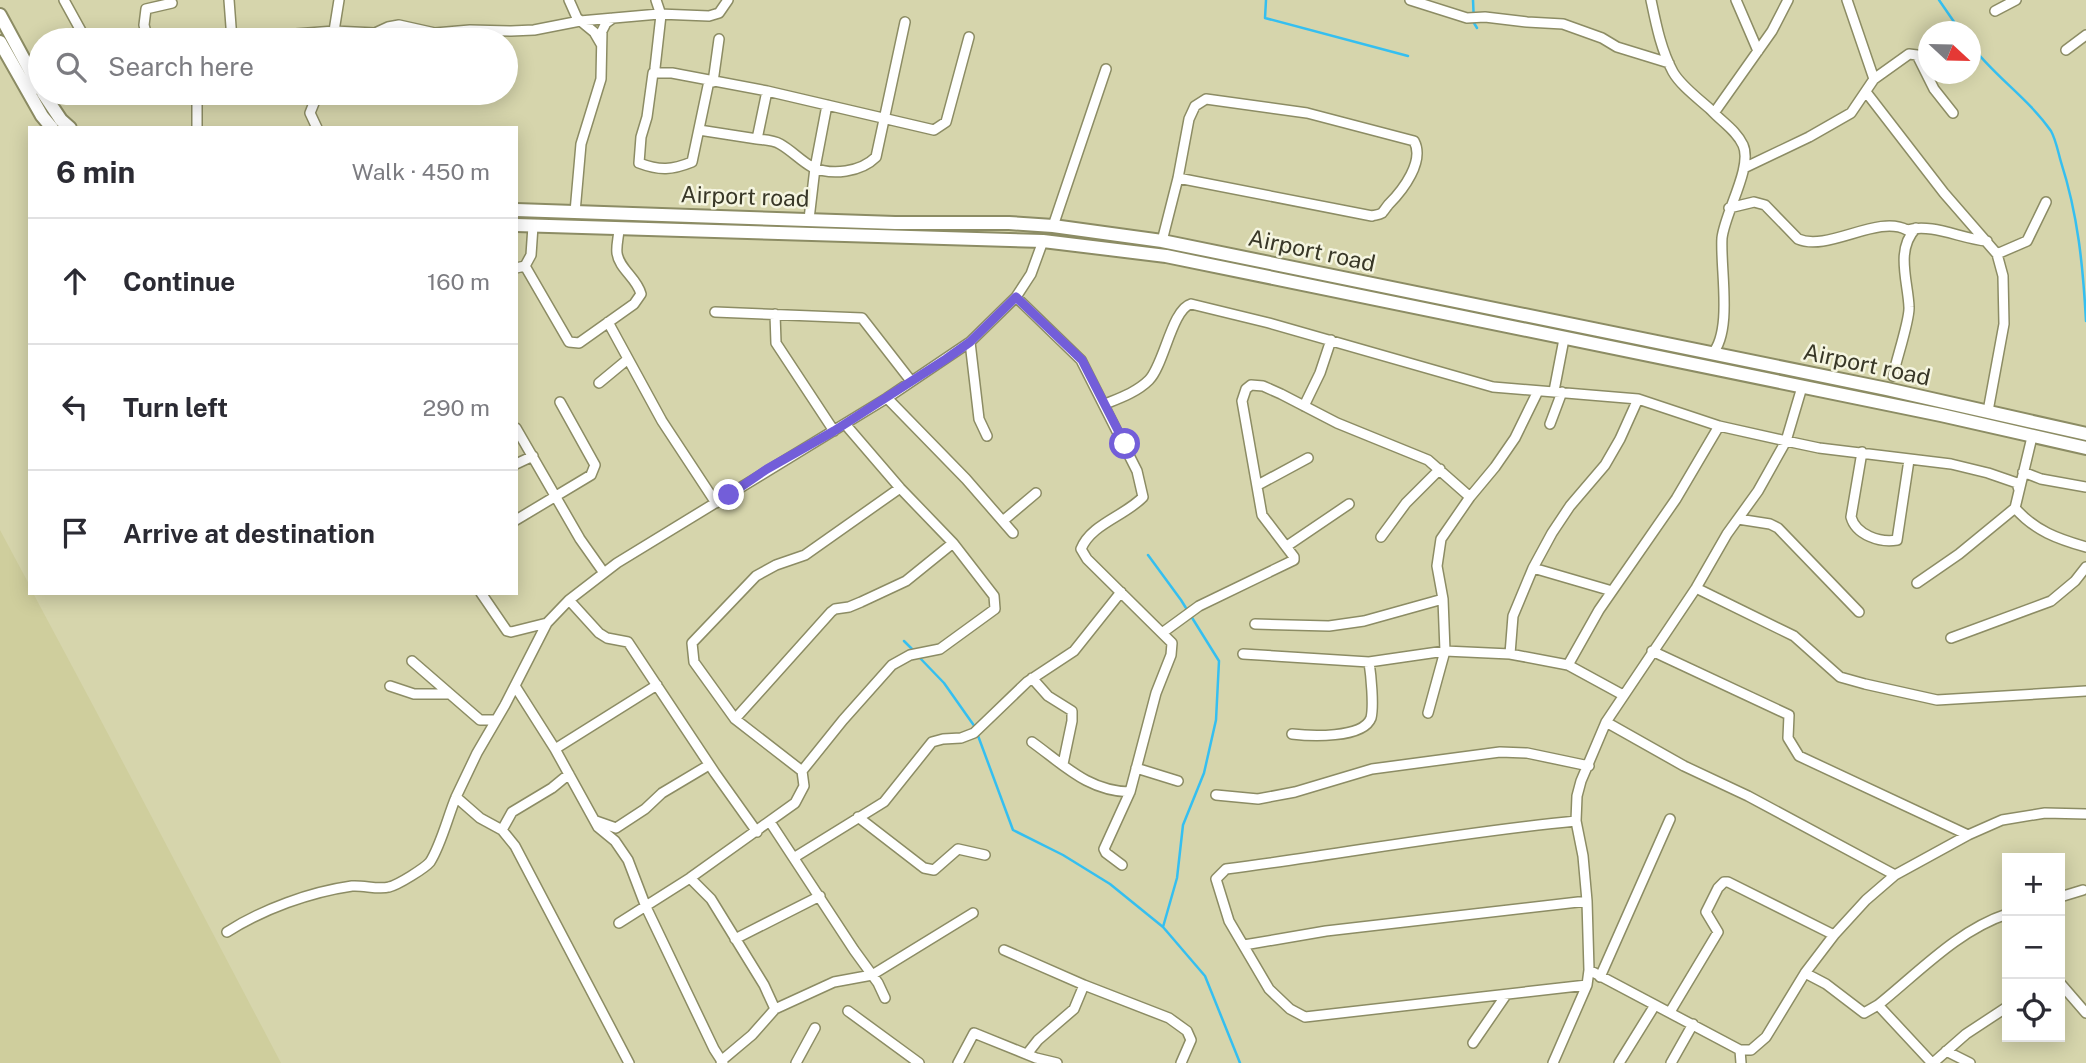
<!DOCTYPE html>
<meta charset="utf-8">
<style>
:root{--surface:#fff;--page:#f2f2f3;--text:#2b2b33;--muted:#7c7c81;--line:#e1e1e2}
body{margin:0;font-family:"Public Sans",sans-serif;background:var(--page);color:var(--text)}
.controls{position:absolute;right:21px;bottom:21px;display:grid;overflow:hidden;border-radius:0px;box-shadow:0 4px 18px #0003}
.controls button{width:63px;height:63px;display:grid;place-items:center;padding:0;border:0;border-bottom:2px solid var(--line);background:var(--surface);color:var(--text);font:35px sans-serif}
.compass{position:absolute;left:1918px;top:21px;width:63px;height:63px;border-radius:50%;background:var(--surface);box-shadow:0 4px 18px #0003;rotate:112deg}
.stop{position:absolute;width:21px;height:21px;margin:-16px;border:5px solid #735ed9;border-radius:50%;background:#fff}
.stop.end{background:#735ed9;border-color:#fff;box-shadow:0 2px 7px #0008}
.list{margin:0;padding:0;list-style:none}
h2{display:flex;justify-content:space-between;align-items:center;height:91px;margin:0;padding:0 28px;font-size:30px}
h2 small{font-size:23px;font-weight:400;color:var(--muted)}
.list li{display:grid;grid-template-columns:46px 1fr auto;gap:21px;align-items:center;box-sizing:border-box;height:126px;padding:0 28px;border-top:2px solid var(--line)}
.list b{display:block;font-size:26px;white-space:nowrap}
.list em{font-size:23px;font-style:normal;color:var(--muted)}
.icon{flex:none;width:38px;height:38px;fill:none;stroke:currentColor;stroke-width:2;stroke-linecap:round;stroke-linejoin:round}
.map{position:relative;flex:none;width:2086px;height:1063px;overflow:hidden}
.search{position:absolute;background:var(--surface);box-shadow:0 4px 18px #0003;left:28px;top:28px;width:490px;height:77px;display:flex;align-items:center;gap:18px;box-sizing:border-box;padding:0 24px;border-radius:38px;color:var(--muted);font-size:26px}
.panel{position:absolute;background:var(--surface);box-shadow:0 4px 18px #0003;left:28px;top:126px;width:490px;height:469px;border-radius:0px}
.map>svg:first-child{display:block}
.built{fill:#cfce9d}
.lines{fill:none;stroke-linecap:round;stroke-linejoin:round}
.stream{stroke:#35bff0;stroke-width:2.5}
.minor-casing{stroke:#8c8c64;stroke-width:12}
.major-casing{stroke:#8c8c64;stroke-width:16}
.minor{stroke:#fff;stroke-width:9}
.major{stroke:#fff;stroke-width:12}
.route{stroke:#735ed9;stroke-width:9}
.labels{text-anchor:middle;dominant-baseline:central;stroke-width:5;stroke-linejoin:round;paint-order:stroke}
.street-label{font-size:23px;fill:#383727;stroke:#f5f5e0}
</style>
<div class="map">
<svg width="2086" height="1063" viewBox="0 0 2086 1063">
<rect width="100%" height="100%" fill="#d6d5ac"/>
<path class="built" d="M0 530 30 586V593H33L96 711 281 1063H0Z"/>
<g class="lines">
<path class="stream" d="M1266 0 1265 18 1408 56
M1473 0 1474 23 1477 28
M1939 0 1961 32
M1970 44C1994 76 2028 98 2051 131 2056 140 2058 152 2061 162 2078 215 2083 266 2086 321
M1148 555 1181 600 1219 661 1216 720 1204 773 1183 825 1177 878 1163 927
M904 641 914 651
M918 656 944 683 975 727
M977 733 1013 830 1063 855 1110 884 1163 927 1205 976 1240 1063"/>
<g class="minor-casing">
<path id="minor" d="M64 0 86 40
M229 0 232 40
M569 0 577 18 594 32 601 44
M656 0 661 15 655 68 656 72 660 73
M1410 0 1467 18 1485 17 1527 22 1563 24 1602 38 1617 47 1669 63
M1651 0C1656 24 1661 50 1673 72 1681 86 1699 99 1711 110 1722 122 1736 130 1743 145 1753 167 1725 212 1722 238 1720 268 1733 331 1712 354
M1736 0 1758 51
M1995 11 2016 0
M148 40 144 25 146 9 172 3
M250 40 270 36 334 31 339 0
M330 40 334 31 375 33 388 27 399 25 435 33 470 30 511 31 534 30 580 21 659 14 709 16 719 13 728 0
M2066 50 2086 35
M1874 79 1909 54 1917 55 1934 89 1953 113
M709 81 692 162C672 170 660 171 639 163L641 137 647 117 653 73H672L767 91 934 130 946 122 969 37
M713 82 719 39
M767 91 757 139C765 140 773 140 780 144 791 150 801 161 812 167 832 176 861 172 876 157L905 22
M1866 92 1944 193 1997 254 2003 276 2004 324 1988 411
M1714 113 1772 31 1788 0
M197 128V93
M317 128 310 113 318 93
M699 130 757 139
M1744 168 1809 137 1851 113 1874 79 1847 0
M1729 208 1754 202 1765 205 1798 239C1828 252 1878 214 1907 230 1933 223 1961 239 1987 241
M575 212 581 144 601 79 602 31 606 23 613 18
M809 219 815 168 827 105
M1053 226 1106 69
M1162 241 1178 178 1189 119 1195 106 1206 99 1307 113 1414 141C1425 161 1403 190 1389 204 1388 205 1383 212 1382 213 1379 215 1375 215 1372 216L1178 178
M1997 254 2027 241 2046 202
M525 266 569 342 579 343 634 304 641 294C637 278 619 269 617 253 616 245 619 236 619 228
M516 268 525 266 531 255 533 226
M1016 297 1081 360 1137 471 1143 497C1125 516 1091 524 1081 549L1087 559 1172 643 1171 655 1156 693 1130 792 1104 849 1106 853 1122 865
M715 312 862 318 911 381
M775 314 776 343 834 431
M608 322 662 421 716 503
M970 342 979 419 987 436
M1893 376C1896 360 1910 320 1909 307 1908 281 1895 250 1916 228
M599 383 628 359
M1554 391 1564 339
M887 398 966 479 1013 533
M1105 404C1120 398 1137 392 1149 380 1164 365 1172 309 1191 304L1269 323 1493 387 1638 399 1719 426 1786 441 1819 448 1951 464 1988 473 2017 483 2019 490
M1304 406 1320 373 1331 340
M1550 424 1562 392
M516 428 580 539 604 573
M2032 437 2015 508C2035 531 2058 539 2086 547
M1862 452 1851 517C1856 535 1880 543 1897 540L1909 460
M516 464 533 456
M2023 472 2041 479 2086 487
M1258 485 1308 458
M1738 519 1770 524 1778 528 1859 612
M516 520 591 475 595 465 560 402
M1004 520 1036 493
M1381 537 1406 503 1440 469
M1287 546 1349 504
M1533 568 1612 591
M1917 583 1959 554 2015 508
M1696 588 1794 636 1840 677 1865 684 1937 700 2086 691
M481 593 507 631 511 632 547 623
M569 600 599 633 607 638 628 642 715 773 757 832
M1255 624 1329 626 1364 621 1443 599
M1162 633 1199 606 1294 560V557L1262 515 1242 401 1246 389 1251 385 1263 386 1281 394 1337 423 1428 460 1470 497
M1951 638 2051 601 2075 581 2086 567
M1652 651 1789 715 1788 738 1799 756 1968 835
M1243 654 1369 662 1445 651 1510 654 1568 665 1623 695
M1510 654 1513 616 1533 568 1552 533 1570 506 1605 465 1620 439 1638 399
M412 661 480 720H495
M1568 665 1599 610 1676 499 1719 426
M1032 678 1048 696 1072 711V721L1063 764
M390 686 414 694H448
M515 686 555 749 598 827 615 841 628 860 646 907 714 1049 723 1063
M1428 713 1445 651 1443 599 1437 566 1441 539 1470 497 1495 467 1515 438 1538 391
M735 719 831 612 835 609 849 607 861 602 906 581 953 543
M1606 722 1684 766 1748 796 1895 875
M1292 734C1309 736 1363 739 1371 718 1374 706 1371 675 1369 662
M1032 742C1064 765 1088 791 1130 792
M555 749 657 685
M1136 768 1178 781
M802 771 735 719 694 662 692 643 756 576 776 565 805 555 900 488
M1216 795 1258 799 1295 792 1372 769 1500 752 1527 753 1589 766
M858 817 924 868 934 870 958 849 985 855
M596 821 616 828 645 809 662 793 709 765
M1576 821C1459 832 1343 854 1226 869L1216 879 1229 921 1269 989 1290 1009 1305 1017 1587 985
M770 822 854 950 878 983 885 998
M502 830 512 812 552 788 569 774
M795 857 884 802 932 742 943 739 961 738 974 733 1027 682 1074 651 1121 592
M690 878 711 899 764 985 775 1009 752 1035 721 1061
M2060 897 2083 890
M619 923 690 878 795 803 804 786 802 771 843 720 892 665 910 655 940 649 995 609 994 596 953 543 900 488 845 424
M227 932C263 909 310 892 352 886 364 885 378 890 389 887 398 885 425 868 430 862 441 845 448 816 456 797
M735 939 820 896
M1244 945 1326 931 1587 901
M1004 950 1084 985 1169 1018 1187 1031 1191 1040 1181 1063
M1589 970 1740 1050H1751L1766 1037 1805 973 1834 935 1866 900 1895 875 1968 835 2002 820 2045 813 2086 814
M1805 973 1826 984 1864 1013 1878 1005 1932 1063
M1600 977 1670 819
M2060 983 2086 1013
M1878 1005C1918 973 1958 930 2007 914
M775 1009 834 982 872 975 973 913
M848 1011 919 1063
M1670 1012 1718 932 1706 912 1718 888 1724 882H1728L1834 935
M1473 1043 1506 995
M1740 1050 1741 1063
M1946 1051 1970 1063
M1027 1054 1038 1040 1074 1009 1084 985
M629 1063 515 846 502 830 480 818 456 797 477 753 505 705 547 623 569 600 617 563 887 398 970 342 1016 297 1031 274 1043 241
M796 1063 815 1028
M958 1063 974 1033 1036 1058 1057 1063
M1553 1063 1587 985 1589 970 1587 901 1583 856 1576 821 1577 796 1581 781 1606 722 1696 588 1727 534 1758 491 1786 441 1802 387
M1619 1063 1655 1005
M1671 1063 1693 1024
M1933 1063 1966 1034 2007 1007"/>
</g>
<g class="major-casing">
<path id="major" d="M0 15 40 89
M0 42 42 116 52 128
M43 93 61 120 70 128
M516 210 895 223H1009L1053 226 1162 241 1887 389 2086 434
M516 225 1043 241 1166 256 1941 415 2086 448"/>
</g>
<use href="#minor" class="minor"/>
<use href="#major" class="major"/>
</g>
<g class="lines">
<path class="route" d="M729 495 767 469 834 431 946 359 970 342 1016 297 1082 360 1125 444"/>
</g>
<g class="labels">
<g class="street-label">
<text transform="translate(745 196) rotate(2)">Airport road</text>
<text transform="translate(1312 250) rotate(12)">Airport road</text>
<text transform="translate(1867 364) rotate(12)">Airport road</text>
</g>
</g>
</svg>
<div class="controls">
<button>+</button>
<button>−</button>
<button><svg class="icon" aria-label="locate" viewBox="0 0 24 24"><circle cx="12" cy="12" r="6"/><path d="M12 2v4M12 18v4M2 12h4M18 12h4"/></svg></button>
</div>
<svg class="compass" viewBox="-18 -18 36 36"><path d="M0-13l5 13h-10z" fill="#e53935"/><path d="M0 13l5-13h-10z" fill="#7c7c81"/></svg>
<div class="stop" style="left:1125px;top:444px"></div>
<div class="stop end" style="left:729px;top:495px"></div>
<div class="search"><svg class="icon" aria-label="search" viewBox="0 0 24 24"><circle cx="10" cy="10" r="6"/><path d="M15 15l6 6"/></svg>Search here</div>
<section class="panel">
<h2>6 min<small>Walk · 450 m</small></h2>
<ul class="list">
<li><svg class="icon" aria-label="ahead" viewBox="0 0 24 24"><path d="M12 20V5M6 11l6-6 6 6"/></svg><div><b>Continue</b></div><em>160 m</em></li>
<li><svg class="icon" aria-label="left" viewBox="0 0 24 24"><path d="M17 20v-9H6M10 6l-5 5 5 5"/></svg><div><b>Turn left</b></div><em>290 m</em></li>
<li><svg class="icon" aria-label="arrive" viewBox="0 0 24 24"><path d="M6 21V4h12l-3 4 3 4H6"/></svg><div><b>Arrive at destination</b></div></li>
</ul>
</section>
</div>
